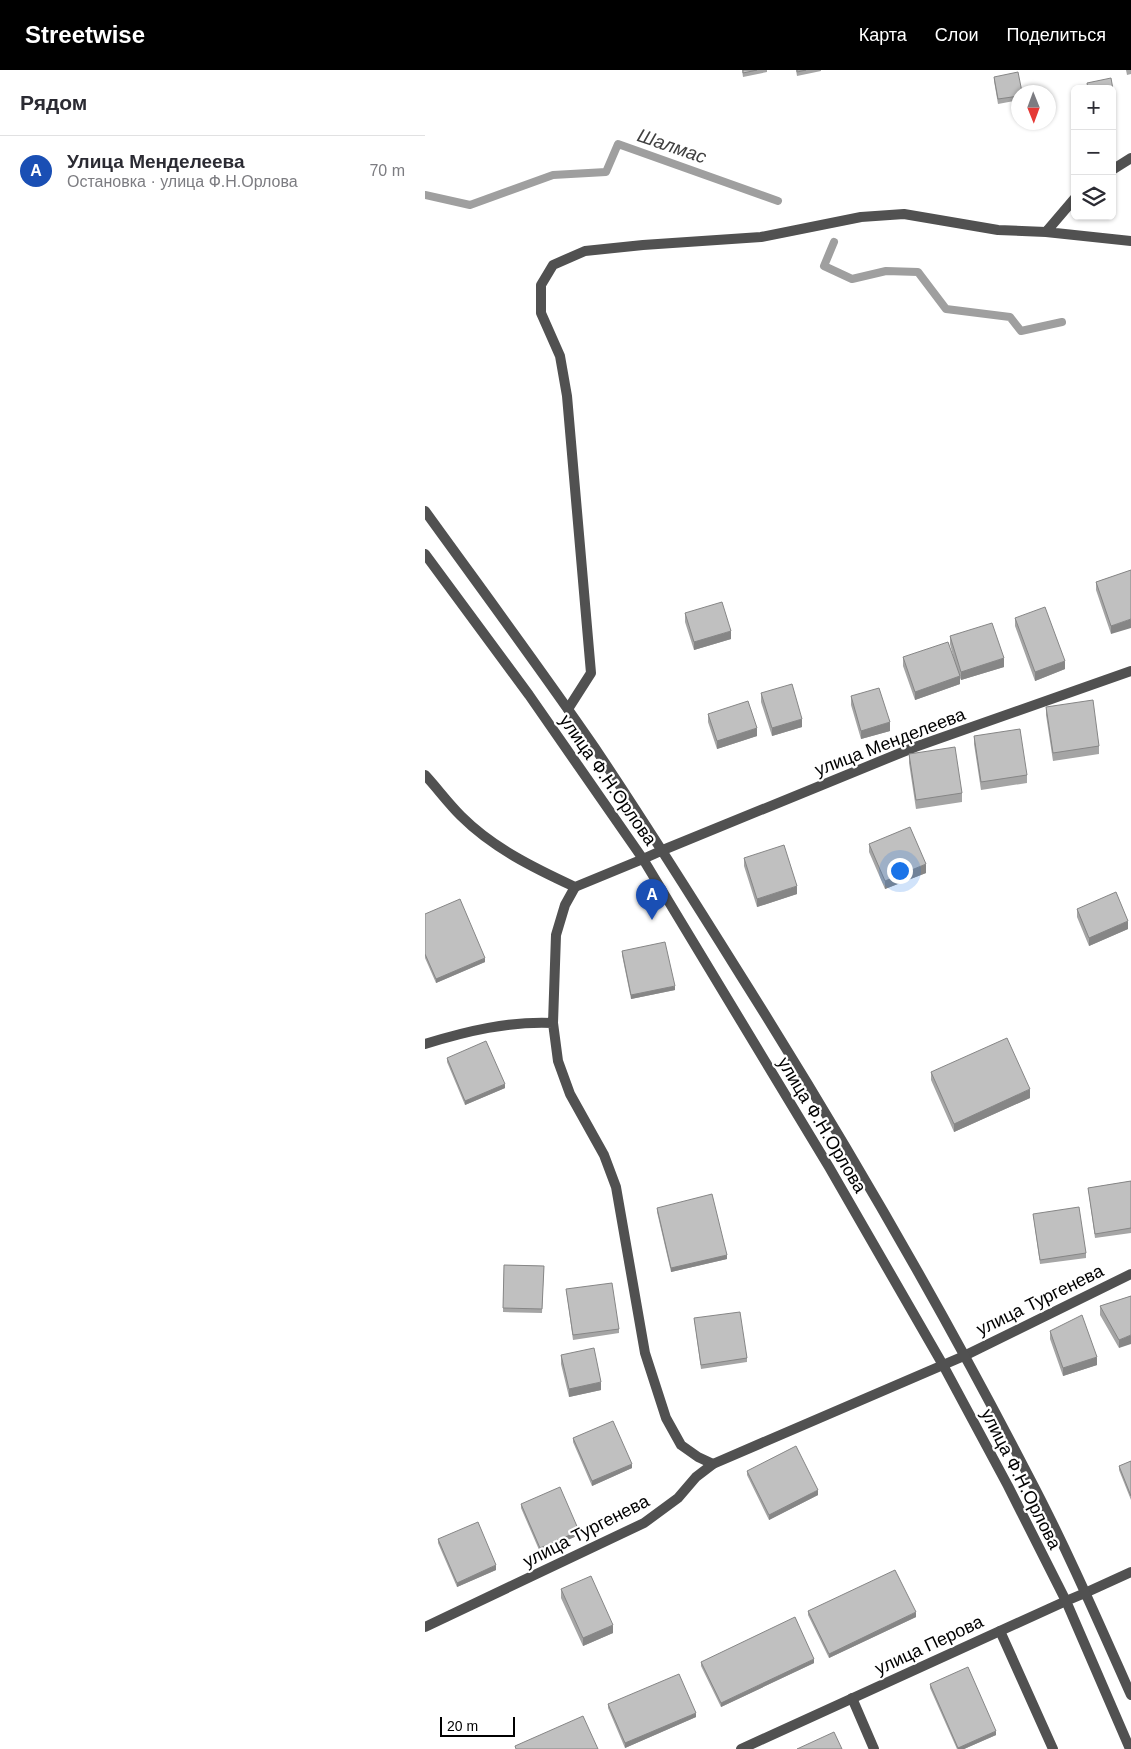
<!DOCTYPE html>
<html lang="ru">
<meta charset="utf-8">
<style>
:root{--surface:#fff;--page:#f2f2f3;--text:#2b2b33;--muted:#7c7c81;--line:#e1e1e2;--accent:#000}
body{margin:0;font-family:Arial,sans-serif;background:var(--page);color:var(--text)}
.controls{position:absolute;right:15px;top:15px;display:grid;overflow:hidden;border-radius:8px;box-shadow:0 1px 4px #0004}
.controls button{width:45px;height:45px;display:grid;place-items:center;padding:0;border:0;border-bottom:1px solid var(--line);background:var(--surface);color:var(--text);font:25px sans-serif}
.compass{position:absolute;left:586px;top:15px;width:45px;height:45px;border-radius:50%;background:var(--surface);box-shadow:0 1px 4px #0004;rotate:179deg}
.scale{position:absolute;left:15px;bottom:12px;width:75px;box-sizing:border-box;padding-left:5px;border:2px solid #000;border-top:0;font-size:14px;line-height:18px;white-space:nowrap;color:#000;-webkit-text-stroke:4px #fff;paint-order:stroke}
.you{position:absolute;left:474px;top:800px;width:18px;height:18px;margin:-12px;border:4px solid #fff;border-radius:50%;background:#1a73e8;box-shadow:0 0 0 8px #1a73e833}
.badge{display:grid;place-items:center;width:32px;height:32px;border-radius:50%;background:var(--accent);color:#fff;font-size:16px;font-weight:700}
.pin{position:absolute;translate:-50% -41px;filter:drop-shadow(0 1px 2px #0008)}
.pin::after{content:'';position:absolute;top:26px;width:18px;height:15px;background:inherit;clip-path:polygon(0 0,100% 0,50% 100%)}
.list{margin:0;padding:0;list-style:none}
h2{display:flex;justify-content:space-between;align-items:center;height:65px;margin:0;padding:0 20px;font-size:21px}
h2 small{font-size:16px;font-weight:400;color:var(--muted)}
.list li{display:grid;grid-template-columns:32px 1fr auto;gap:15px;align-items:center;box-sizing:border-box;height:70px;padding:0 20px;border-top:1px solid var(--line)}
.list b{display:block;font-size:19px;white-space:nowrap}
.list p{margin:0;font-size:16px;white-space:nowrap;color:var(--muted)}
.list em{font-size:16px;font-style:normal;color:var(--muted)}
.icon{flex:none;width:28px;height:28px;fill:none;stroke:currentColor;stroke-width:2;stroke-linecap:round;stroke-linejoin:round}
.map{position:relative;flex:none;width:706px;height:1679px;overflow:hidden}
header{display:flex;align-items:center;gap:30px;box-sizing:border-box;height:70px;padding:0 25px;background:var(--accent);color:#fff}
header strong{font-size:24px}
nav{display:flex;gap:28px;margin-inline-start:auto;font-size:18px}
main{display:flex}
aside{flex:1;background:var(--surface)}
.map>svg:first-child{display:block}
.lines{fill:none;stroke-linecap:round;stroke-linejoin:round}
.stream{stroke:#9f9f9f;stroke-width:8}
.service{stroke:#515151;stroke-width:10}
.minor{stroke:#515151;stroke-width:10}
.tertiary{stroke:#515151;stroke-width:10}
.wall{fill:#a5a5a5}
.shaded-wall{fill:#868686}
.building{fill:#c0c0c0;stroke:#868686}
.labels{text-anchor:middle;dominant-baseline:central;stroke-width:4.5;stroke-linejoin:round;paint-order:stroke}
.street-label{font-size:18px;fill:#000;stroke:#fff}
.water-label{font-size:19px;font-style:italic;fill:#404040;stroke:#fff}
</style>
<header>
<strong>Streetwise</strong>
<nav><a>Карта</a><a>Слои</a><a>Поделиться</a></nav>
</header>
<main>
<aside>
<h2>Рядом<small></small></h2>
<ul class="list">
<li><span class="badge" style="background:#1a4fb4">A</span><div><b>Улица Менделеева</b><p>Остановка · улица Ф.Н.Орлова</p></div><em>70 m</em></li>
</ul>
</aside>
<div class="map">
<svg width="706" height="1679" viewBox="0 0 706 1679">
<rect width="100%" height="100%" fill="#fff"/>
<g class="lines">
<path class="stream" d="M0 125 45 135 128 105 181 102 193 74 353 131
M409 172 399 196 427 209 461 201 493 202 521 239 585 247 596 261 637 252"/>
<path class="service" d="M687 100 706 88
M621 162 650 128
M143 639 166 603 142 326 135 286 116 243V215L128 195 160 181 218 175 336 167 436 147 479 144 573 160 621 162 706 171
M150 817 140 835 131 865 128 953 133 991 145 1024 179 1085 191 1117 220 1283 241 1348 256 1375 273 1387 288 1394
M0 974C42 961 84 951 128 953
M575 1561 628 1679
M427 1628 449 1679"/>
<path class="minor" d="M0 705C12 718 23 733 36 746 68 778 109 798 150 817L218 789
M238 780 490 677 706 601
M539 1286 706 1204
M660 1523 706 1502
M0 1557 219 1453 253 1428 271 1407 288 1394 518 1295
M316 1679 641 1531"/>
<path class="tertiary" d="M0 441C57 520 115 598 170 678 220 753 268 829 316 906 418 1068 515 1235 603 1405 641 1477 673 1551 706 1625
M0 484 104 625 218 789 404 1097 518 1295 583 1416 641 1531 705 1679
M218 789 238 780
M518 1295 539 1286
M641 1531 660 1523"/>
</g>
<path class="wall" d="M317 0H342V2L318 7Z
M371 0H396V1L372 6Z
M701 0H706V4L702 5Z
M569 7 594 22V30L573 34 569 11Z
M706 500 686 564 671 520V512Z
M260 543 306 569 269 580 260 552Z
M590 548 640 599 610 611 590 556Z
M525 566 579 597 536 610 535 608V614L490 630 478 596V587L530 593 525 574Z
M336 623 377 657 347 666 336 632Z
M426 626 465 661 436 669 426 635Z
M621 637 674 676V684L628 691 621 645Z
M283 644 332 666 292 679 283 652Z
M549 666 602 705V713L556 720 549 674Z
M484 684 537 723V732L491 739 484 693Z
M444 774 501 803 460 819 444 782Z
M319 788 372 824 332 837 319 796Z
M652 839 703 859 664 876 652 847Z
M0 844 60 892 11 913 0 888Z
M197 881 250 920 206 929 197 885Z
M22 988 80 1018 40 1035 22 992Z
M506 1002 605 1028 529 1062 506 1010Z
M706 1111V1163L670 1168 663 1118Z
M232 1138 302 1189 246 1202 232 1142Z
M608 1144 661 1183V1188L615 1194Z
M79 1195 119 1196 117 1243 78 1242Z
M141 1219 194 1259V1263L148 1270Z
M706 1226 694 1278 675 1245V1236Z
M269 1248 322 1288V1292L276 1299Z
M625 1261 672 1295 638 1306 625 1269Z
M136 1285 176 1320 144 1327 136 1294Z
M148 1368 207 1398 167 1416 148 1372Z
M706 1391V1430L694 1400V1396Z
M322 1401 393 1425 344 1450 322 1405Z
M96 1434 154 1465 115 1482 96 1438Z
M13 1469 71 1500 32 1517 13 1473Z
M136 1519 188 1563 158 1576 136 1528Z
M383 1541 491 1547 404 1588 383 1545Z
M276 1592 389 1593 296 1637 276 1596Z
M505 1614 571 1665 539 1679H532L505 1618Z
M183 1634 271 1647 200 1678 183 1638Z"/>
<path class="shaded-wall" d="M690 31V35L687 36V32Z
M706 549V558L686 564V556Z
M306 561V569L269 580V572Z
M579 588V597L536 610V602Z
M640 591V599L610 611V602Z
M535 606V614L490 630V622Z
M377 649V657L347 666V658Z
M465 652V661L436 669V661Z
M332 658V666L292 679V671Z
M501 794V803L460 819V811Z
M372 816V824L332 837V829Z
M703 851V859L664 876V868Z
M60 888V892L11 913V909Z
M250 916V920L206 929V925Z
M80 1014V1018L40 1035V1031Z
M605 1019V1028L529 1062V1054Z
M302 1185V1189L246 1202V1198Z
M706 1265V1274L694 1278V1270Z
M672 1287V1295L638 1306V1298Z
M176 1312V1320L144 1327V1319Z
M207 1394V1398L167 1416V1411Z
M393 1420V1425L344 1450V1445Z
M154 1461V1465L115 1482V1478Z
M71 1495V1500L32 1517V1513Z
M491 1542V1547L404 1588V1584Z
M188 1555V1563L158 1576V1568Z
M389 1589V1593L296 1637V1633Z
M271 1643V1647L200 1678V1673Z
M571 1661V1665L539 1679H533V1678Z"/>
<path class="building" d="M318 0H332L318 3Z
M372 0H381L372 2Z
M593 2 597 22H594V26L573 29 569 7Z
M686 8 690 31 687 32V19H663L662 13Z
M706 500V549L686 556 671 512Z
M297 532 306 561 269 572 260 543Z
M620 537 640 591 610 602 590 548Z
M567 553 579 588 536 602 525 566Z
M523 572 535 606 490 622 478 587Z
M367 614 377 649 347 658 336 623Z
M454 618 465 652 436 661 426 626Z
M668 630 674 676 628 683 621 637Z
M323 631 332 658 292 671 283 644Z
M595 659 602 705 556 712 549 666Z
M530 677 537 723 491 730 484 684Z
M485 757 501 794 460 811 444 774Z
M359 775 372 816 332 829 319 788Z
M691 822 703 851 664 868 652 839Z
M35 829 60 888 11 909 0 884V844Z
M240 872 250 916 206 925 197 881Z
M582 968 605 1019 529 1054 506 1002Z
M61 971 80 1014 40 1031 22 988Z
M706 1111V1158L670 1164 663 1118Z
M287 1124 302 1185 246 1198 232 1138Z
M654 1137 661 1183 615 1190 608 1144Z
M79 1195 119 1196 117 1239 78 1238Z
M187 1213 194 1259 148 1265 141 1219Z
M706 1226V1265L694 1270 675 1236Z
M315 1242 322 1288 276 1295 269 1248Z
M657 1245 672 1287 638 1298 625 1261Z
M169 1278 176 1312 144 1319 136 1285Z
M188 1351 207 1394 167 1411 148 1368Z
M371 1376 393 1420 344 1445 322 1401Z
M706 1391V1426L694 1396Z
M135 1417 154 1461 115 1478 96 1434Z
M53 1452 71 1495 32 1513 13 1469Z
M470 1500 491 1542 404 1584 383 1541Z
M166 1506 188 1555 158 1568 136 1519Z
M370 1547 389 1589 296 1633 276 1592Z
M543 1597 571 1661 533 1678 505 1614Z
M254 1604 271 1643 200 1673 183 1634Z
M158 1646 173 1679H91L90 1676Z
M409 1662 417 1679H372Z"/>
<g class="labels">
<g class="street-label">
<text transform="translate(465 672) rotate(-21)">улица Менделеева</text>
<text transform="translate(183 710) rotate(55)">улица Ф.Н.Орлова</text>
<text transform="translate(397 1055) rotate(59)">улица Ф.Н.Орлова</text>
<text transform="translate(615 1230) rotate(-26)">улица Тургенева</text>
<text transform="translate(596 1409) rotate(63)">улица Ф.Н.Орлова</text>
<text transform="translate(161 1461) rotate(-27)">улица Тургенева</text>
<text transform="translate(504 1575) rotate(-25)">улица Перова</text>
</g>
<g class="water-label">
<text transform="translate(247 76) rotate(19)">Шалмас</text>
</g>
</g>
</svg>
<div class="controls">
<button>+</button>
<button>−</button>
<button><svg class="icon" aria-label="layers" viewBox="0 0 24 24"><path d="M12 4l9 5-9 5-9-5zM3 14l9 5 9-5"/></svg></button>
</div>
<svg class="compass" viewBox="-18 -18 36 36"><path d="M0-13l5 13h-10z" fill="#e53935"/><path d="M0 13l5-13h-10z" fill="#7c7c81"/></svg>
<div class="scale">20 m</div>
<div class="you"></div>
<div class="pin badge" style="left:227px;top:850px;background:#1a4fb4">A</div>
</div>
</main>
